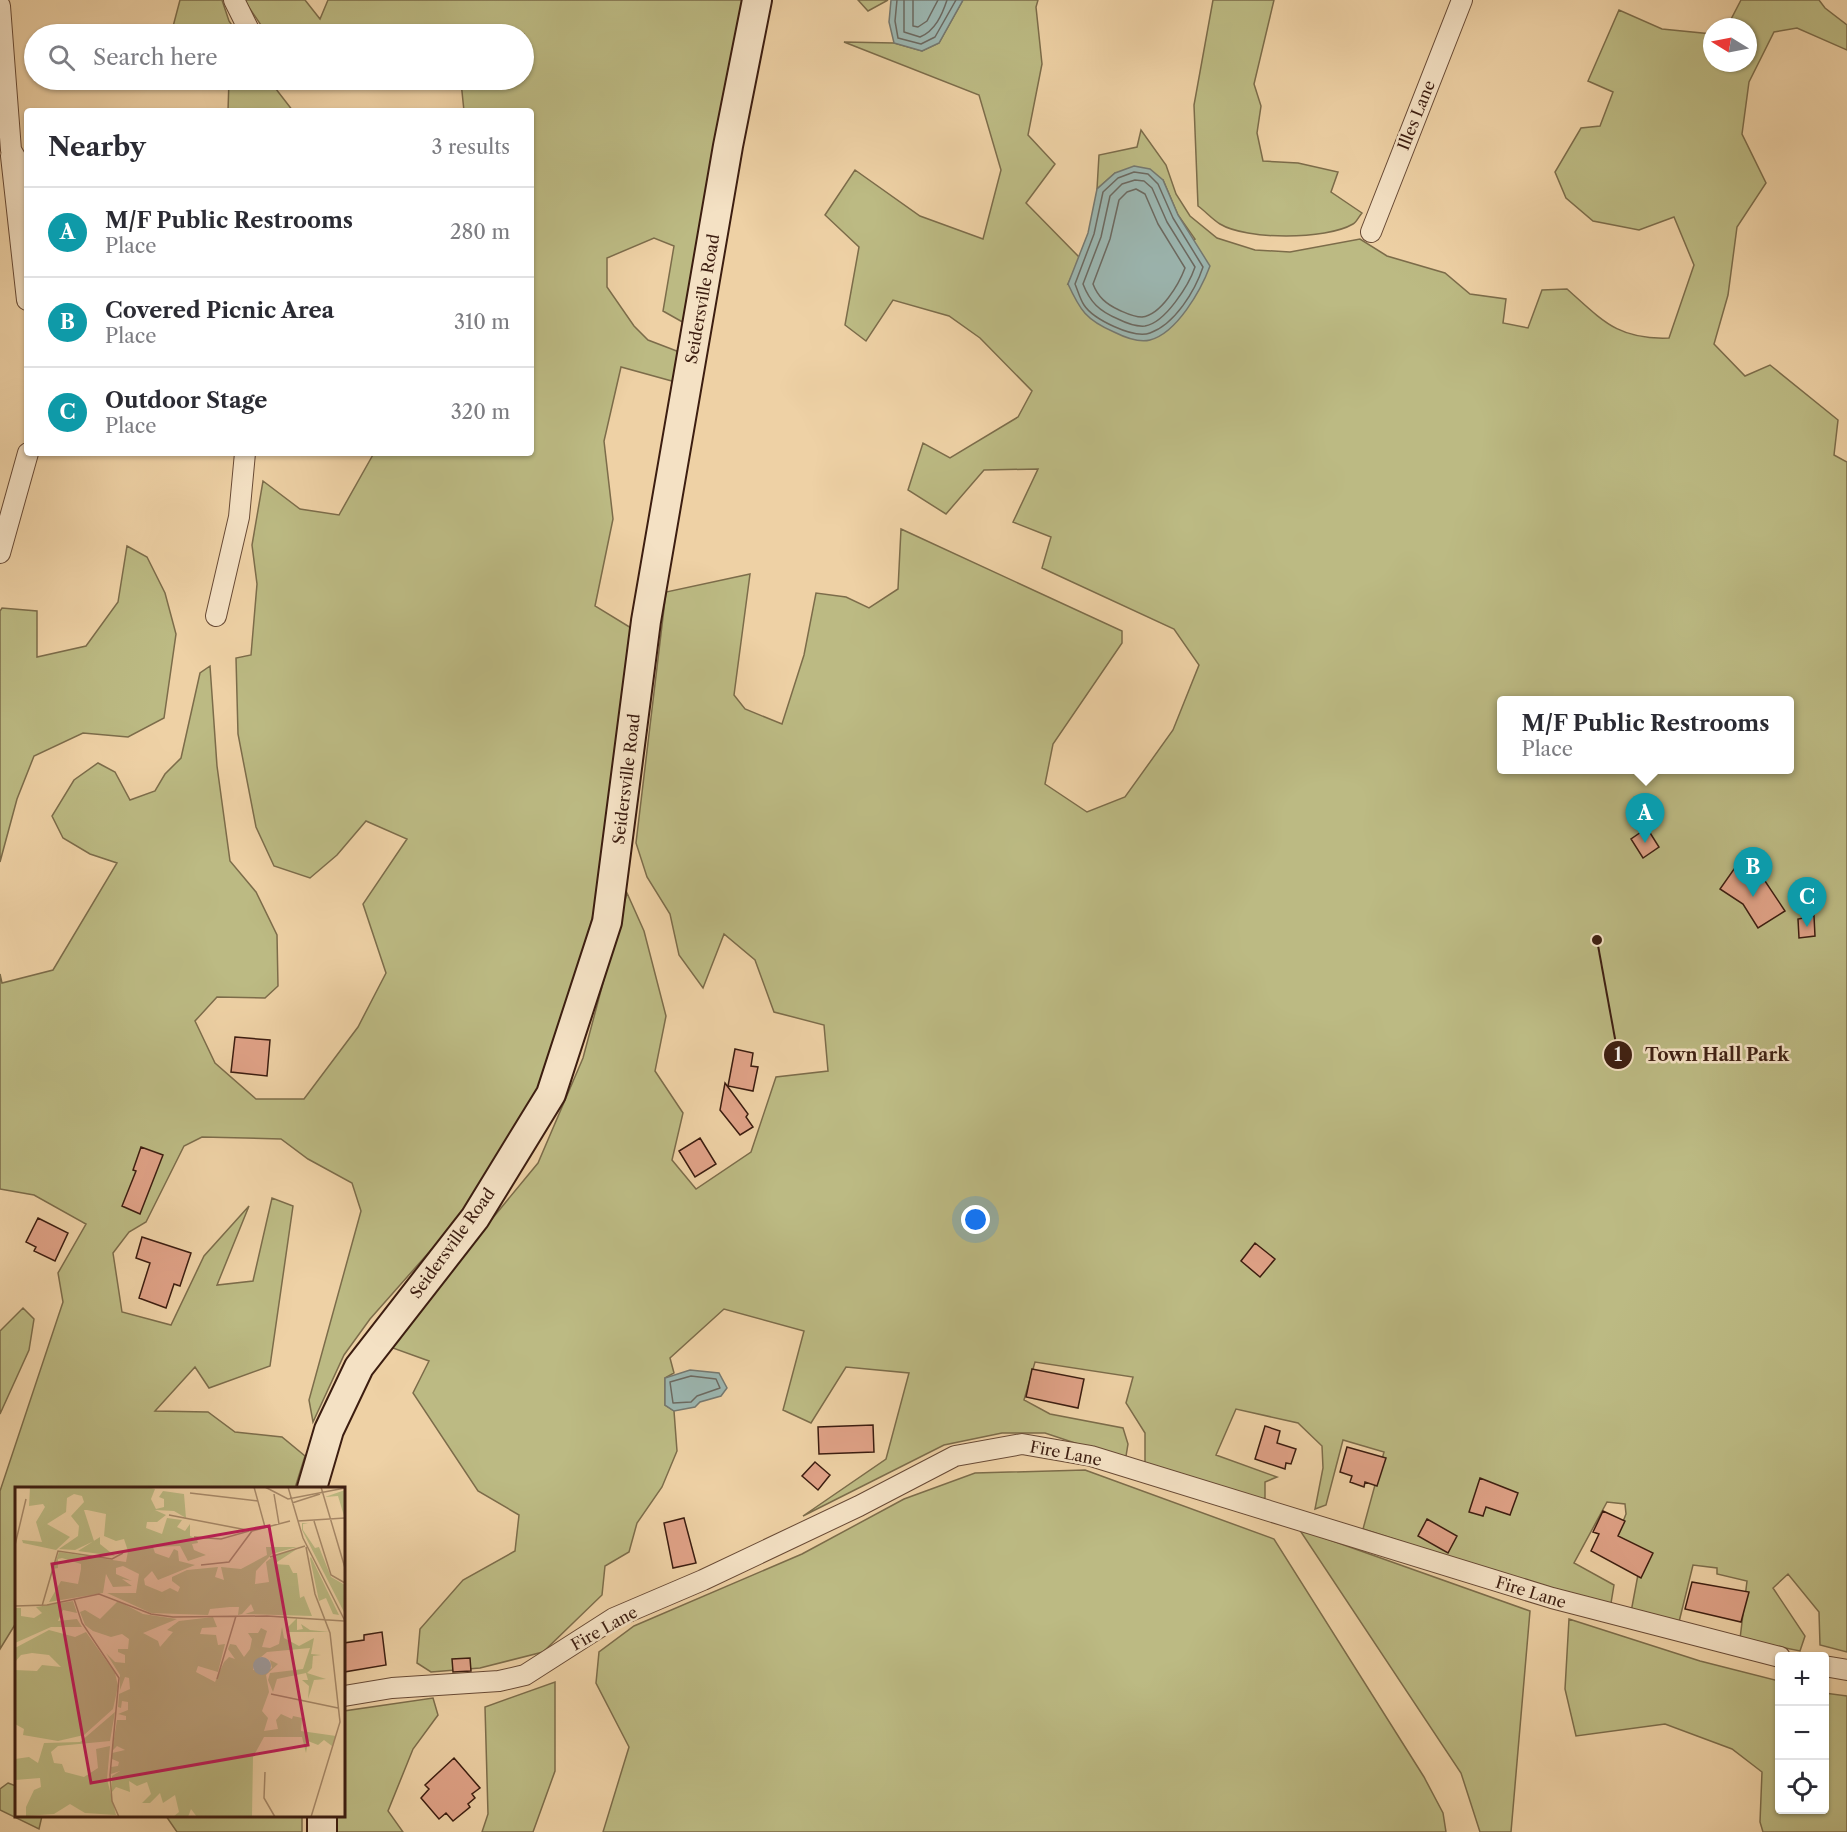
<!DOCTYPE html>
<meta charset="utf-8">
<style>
:root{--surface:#fff;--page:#f2f2f3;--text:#2b2b33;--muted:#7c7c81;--line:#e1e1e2;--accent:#111827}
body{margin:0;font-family:"Libre Caslon Text",serif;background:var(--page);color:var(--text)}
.controls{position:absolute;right:18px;bottom:18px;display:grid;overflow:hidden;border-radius:6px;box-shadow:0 2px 4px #0004}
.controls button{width:54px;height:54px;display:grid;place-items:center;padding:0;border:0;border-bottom:2px solid var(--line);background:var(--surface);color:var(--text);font:30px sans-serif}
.compass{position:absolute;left:1703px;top:18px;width:54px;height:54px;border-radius:50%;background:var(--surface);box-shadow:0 2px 4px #0004;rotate:280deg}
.you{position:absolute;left:976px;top:1220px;width:21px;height:21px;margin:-15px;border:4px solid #fff;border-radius:50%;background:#1a73e8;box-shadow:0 0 0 9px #1a73e833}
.badge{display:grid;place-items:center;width:39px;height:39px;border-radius:50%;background:var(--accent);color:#fff;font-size:20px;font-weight:700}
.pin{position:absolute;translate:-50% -50px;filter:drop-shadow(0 2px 3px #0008)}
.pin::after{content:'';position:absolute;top:32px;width:21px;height:18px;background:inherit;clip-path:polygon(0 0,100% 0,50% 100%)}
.popup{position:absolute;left:1497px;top:696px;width:297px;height:78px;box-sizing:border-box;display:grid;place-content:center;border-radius:6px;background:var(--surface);filter:drop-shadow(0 2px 4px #0005);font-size:20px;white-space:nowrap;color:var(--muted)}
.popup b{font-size:22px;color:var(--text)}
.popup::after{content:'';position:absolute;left:50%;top:100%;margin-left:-12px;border:12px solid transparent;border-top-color:var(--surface)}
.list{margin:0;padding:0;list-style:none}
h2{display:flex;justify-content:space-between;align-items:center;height:78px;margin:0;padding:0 24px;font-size:26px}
h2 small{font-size:20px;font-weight:400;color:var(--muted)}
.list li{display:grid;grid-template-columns:39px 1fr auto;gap:18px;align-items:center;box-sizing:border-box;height:90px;padding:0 24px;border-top:2px solid var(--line)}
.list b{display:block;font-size:22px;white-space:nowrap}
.list p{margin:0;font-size:20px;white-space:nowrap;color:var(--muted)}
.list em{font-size:20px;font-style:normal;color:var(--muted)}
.icon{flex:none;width:33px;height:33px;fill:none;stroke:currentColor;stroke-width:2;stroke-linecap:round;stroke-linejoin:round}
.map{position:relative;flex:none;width:1847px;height:1832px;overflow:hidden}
.search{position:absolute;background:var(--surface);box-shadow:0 2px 4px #0004;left:24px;top:24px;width:510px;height:66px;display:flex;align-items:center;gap:15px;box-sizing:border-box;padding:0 21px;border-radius:33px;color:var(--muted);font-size:22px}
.panel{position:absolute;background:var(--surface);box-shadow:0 2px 4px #0004;left:24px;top:108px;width:510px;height:348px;border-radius:6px}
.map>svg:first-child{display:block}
.green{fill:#bcba83;stroke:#7c6c4a;stroke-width:1.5;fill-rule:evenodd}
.water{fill:#9bb5af;stroke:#75786f;stroke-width:1.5}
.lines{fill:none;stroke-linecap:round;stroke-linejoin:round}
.shore{stroke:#6c6960;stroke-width:1.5}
.building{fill:#e0a287;stroke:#3c1d10;stroke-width:1.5}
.street-casing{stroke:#684a35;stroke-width:22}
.secondary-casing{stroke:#3c1d10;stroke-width:32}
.street{stroke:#f4e1c4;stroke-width:20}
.secondary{stroke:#f4e1c4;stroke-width:28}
.labels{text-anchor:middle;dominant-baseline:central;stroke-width:5;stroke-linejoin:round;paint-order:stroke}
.street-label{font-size:16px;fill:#3c1d10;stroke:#f4e1c4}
.inset-road{fill:none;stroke:#a78969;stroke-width:1.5}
.view{fill:#c2185b;fill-opacity:0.15;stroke:#c2185b;stroke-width:3}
.inset-edge{fill:none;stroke:#3c1d10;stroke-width:3}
.leader{fill:none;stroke:#3c1d10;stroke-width:2}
.callout-dot{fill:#3c1d10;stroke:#f4e1c4;stroke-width:2}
.mark-label{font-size:18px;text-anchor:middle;font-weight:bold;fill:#fff}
.callout-label{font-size:18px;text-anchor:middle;font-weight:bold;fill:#3c1d10;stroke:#f4e1c4;stroke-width:5;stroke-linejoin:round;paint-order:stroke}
</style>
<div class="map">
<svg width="1847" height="1832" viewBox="0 0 1847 1832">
<rect width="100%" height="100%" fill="#eed1a5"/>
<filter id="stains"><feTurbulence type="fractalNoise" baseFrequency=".00333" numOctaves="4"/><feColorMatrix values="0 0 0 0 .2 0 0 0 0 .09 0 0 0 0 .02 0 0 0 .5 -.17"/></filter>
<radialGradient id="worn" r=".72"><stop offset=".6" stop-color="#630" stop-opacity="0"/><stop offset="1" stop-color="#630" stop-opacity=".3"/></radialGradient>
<path class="green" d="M180 0H222L229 21 238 34H171Z
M244 0H305L320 19 328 0H743L723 122 686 324 663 311 674 246 654 238 607 258V287L634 326 648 340 682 353 679 383 621 367 604 441 613 519 595 606 636 631 596 902 573 1000 538 1092 461 1216 370 1319 344 1355 313 1422 309 1400 361 1211 352 1183 308 1159 281 1139 202 1137 184 1146 146 1222 129 1232 113 1253 122 1312 171 1325 204 1256 249 1206 217 1285 253 1281 272 1198 293 1206 270 1366 209 1388 195 1367 155 1411 208 1412 235 1432 282 1437 305 1456 295 1488H16V1623L0 1649V1491L63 1302 58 1273 86 1224 34 1195 0 1189V974L2 983 53 970 117 863 90 854 63 838 52 816 74 780 98 763 115 772 130 800 155 791 165 774 181 758 200 673 210 666 217 766 230 861 256 892 277 935 278 986 265 998 217 997 195 1021 215 1063 256 1099H304L358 1027 386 973 363 904 407 839 366 821 337 855 310 878 274 866 256 827 238 734 236 658 251 655 257 584 252 545 263 481 300 509 339 515 374 453H531V111H464L461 82 441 80H524V34H267Z
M858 0H888L868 11Z
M963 0H1038L1036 7 1042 64 1028 135 1055 164 1026 203 1080 258 1068 284 1195 239 1178 215 1163 180 1115 173 1097 189 1099 155 1137 147 1141 130 1166 165 1176 194 1190 216 1217 238 1255 250 1290 252 1360 239 1387 256 1445 273 1470 294 1506 299 1503 323 1528 328 1542 290 1567 289C1603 321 1618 340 1669 338L1694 265 1674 217 1639 230 1593 221 1566 198 1555 172 1581 128 1600 126 1613 92 1588 81 1619 10 1662 29 1712 34V63H1748V27H1727L1741 0H1819L1825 8 1847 25V50L1797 28 1774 32 1749 82 1742 134 1766 183 1737 227 1728 295 1714 344 1745 376 1770 365 1838 420 1834 455 1847 462V1652L1820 1645 1819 1612 1788 1574 1773 1588 1805 1636 1800 1651 1740 1639 1747 1581 1717 1574V1568L1693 1565 1678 1626 1631 1612 1640 1564 1615 1542 1626 1514 1625 1504 1607 1502 1574 1563 1614 1585 1610 1609 1363 1529 1384 1452 1343 1440 1326 1505 1315 1509 1323 1468 1322 1446 1298 1423 1236 1409 1216 1455 1277 1477 1265 1482V1498L1257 1501 1156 1471 1145 1462V1433L1126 1403 1133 1377 1035 1362 1024 1400 1050 1414 1123 1428 1128 1444 1126 1456 1117 1457 1045 1433H1002L944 1445 803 1516 886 1459 909 1373 846 1367 811 1423 783 1410 804 1331 724 1309 670 1358 674 1373 665 1378V1405L674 1411 677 1451 662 1487 637 1523 629 1552 605 1566 602 1595 543 1652 480 1668 431 1672 417 1663 420 1629 463 1580 515 1551 519 1515 478 1491 413 1393 429 1361 390 1347 426 1299 538 1163 583 1058 627 893 644 931 666 1016 655 1071 683 1113 672 1160 696 1189 751 1152 776 1077 828 1071 824 1025 774 1012 755 960 724 934 703 988 679 955 670 914 647 877 636 843 666 592 750 574 734 695 745 709 782 724 804 655 816 593 846 597 869 608 898 589 901 529 1122 631V643L1053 744 1045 784 1087 812 1125 797 1173 730 1199 665 1174 629 1042 568 1051 537 1013 522 1038 469 984 470 946 514 908 490 923 443 950 458 1018 417 1032 391 980 338 949 316 893 300 866 341 845 325 859 247 825 215 855 170 920 216 983 239 1001 170 979 95 844 42 894 43 922 51 939 43ZM1501 700H1789V770H1501Z
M1213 0H1274L1254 84 1261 106 1257 133 1263 161 1298 163 1338 172 1331 192 1362 213C1359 216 1357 222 1353 224 1326 240 1246 240 1220 224 1212 219 1205 211 1198 206L1194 105Z
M229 80H269L293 111H228Z
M289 80H352L322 89 291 83Z
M127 546 147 557 165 593 176 634 164 718 128 737 83 733 34 756 17 799 0 862V611L2 608 37 611V657L86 646 118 602Z
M23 1308 34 1319 29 1350 0 1414V1331Z
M1085 1470 1274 1539 1424 1777 1443 1813 1446 1832H603L629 1747 596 1683 599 1652 634 1626 802 1554 904 1499 975 1473Z
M1299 1529 1530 1611 1511 1832H1480L1461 1773Z
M1569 1619 1700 1661 1779 1681 1780 1810H1824L1825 1693 1847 1696V1832H1763L1760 1822 1762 1772 1732 1749 1665 1724 1576 1736 1565 1689Z
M555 1682V1771L533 1832H482L488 1814 485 1707Z
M433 1698 438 1715 413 1749 388 1811 403 1832H334L333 1816H344V1711Z
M8 1783 16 1786V1816H42L39 1829 0 1810V1789Z
M166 1816H302V1832H177Z"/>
<path class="water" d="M891 0H963L939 43 922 51 894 43 889 22Z
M1134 166 1150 169 1163 180 1178 215 1210 266C1201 290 1177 333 1150 340 1139 343 1124 337 1114 332 1086 320 1080 310 1068 284L1088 233 1097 189 1115 173Z
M690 1370 719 1373 727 1388 721 1396 700 1402 695 1407 674 1411 665 1405V1378Z"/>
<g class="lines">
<path class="shore" d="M897 0 895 21 898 38 921 44 935 37 956 0
M904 0V32L920 37C935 31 942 15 947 0
M913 0V26L918 27 927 21 938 0
M1134 172 1148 174 1158 184 1173 218 1203 267C1195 291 1175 324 1150 333 1133 339 1093 319 1084 305 1080 299 1078 291 1075 284L1094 234 1103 192 1118 178Z
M1135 180 1144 181 1152 188 1167 222 1195 267C1189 285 1165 323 1145 326 1135 327 1126 323 1118 319 1099 311 1090 302 1083 284L1101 237 1110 196 1122 184Z
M1136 189 1145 194 1158 224 1185 268C1179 284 1161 315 1142 317 1133 317 1126 313 1119 310 1106 304 1098 297 1093 284L1110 239 1119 200 1127 192Z
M691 1376 716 1379 720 1388 697 1396 691 1402 673 1403 670 1382Z"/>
</g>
<path class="building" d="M1647 828 1659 847 1643 858 1631 839Z
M1739 862 1765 881 1785 911 1758 928 1743 904 1720 889Z
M1814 916 1815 936 1799 938 1798 919Z
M235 1037 270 1040 267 1076 231 1072Z
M735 1049 753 1053 751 1066 758 1067 753 1091 728 1086Z
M725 1083 748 1114 746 1117 753 1127 740 1135 720 1110Z
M700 1138 716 1164 695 1177 679 1151Z
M141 1147 163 1155 140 1214 122 1206 136 1171 133 1170Z
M38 1218 68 1233 55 1261 34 1251 36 1247 26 1242Z
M142 1237 191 1253 180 1286 174 1284 166 1308 139 1298 150 1263 136 1258Z
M1255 1243 1275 1259 1260 1277 1241 1261Z
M1032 1369 1084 1379 1078 1408 1026 1397Z
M873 1425 874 1452 819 1454 818 1427Z
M1265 1426 1280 1431 1277 1443 1296 1449 1291 1464 1286 1463 1285 1469 1255 1459Z
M1347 1447 1386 1458 1377 1486 1365 1482 1364 1487 1350 1482 1352 1476 1340 1472Z
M815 1462 830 1475 818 1490 802 1476Z
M1480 1478 1518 1493 1510 1515 1486 1507 1483 1516 1469 1512Z
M1603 1511 1625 1521 1618 1536 1653 1553 1641 1578 1591 1551 1599 1534 1593 1532Z
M684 1518 696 1563 673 1568 664 1523Z
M1427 1519 1457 1536 1448 1553 1418 1536Z
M1692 1582 1749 1592 1741 1622 1685 1609Z
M382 1632 386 1665 344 1672V1643L364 1640V1635Z
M470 1658 471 1671 453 1672 452 1659Z
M454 1758 480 1788 472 1794 475 1798 468 1804 470 1807 453 1821 446 1813 439 1819 421 1798 429 1789 425 1785Z"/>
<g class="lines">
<g class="street-casing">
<path id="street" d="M234 0 251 34
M0 6 11 150 27 178
M11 156 27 300
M1371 232 1462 0
M0 553 28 453
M216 616 239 517 245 453
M1824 1666 1847 1670
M344 1696 392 1688 499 1681 525 1675 614 1618 703 1580 859 1506 955 1456 1022 1444 1091 1456 1552 1598 1780 1657"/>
</g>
<g class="secondary-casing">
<path id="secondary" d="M312 1488 329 1430 359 1367 475 1218 551 1094 607 922 646 621 728 146 757 0
M322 1816V1832"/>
</g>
<use href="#street" class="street"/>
<use href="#secondary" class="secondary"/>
</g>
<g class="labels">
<g class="street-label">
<text transform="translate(1416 115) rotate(-68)">Illes Lane</text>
<text transform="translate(702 299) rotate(-80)">Seidersville Road</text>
<text transform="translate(626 779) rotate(-83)">Seidersville Road</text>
<text transform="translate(452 1243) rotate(-54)">Seidersville Road</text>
<text transform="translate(1066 1453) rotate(11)">Fire Lane</text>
<text transform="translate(1531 1592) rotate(17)">Fire Lane</text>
<text transform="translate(604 1628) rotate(-29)">Fire Lane</text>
</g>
</g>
<g transform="translate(15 1487)">
<rect width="330" height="330" fill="#eed1a5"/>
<path d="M15 0H132L140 2 136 12 141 22 149 20V12L144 10 148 4 169 7 171 31 159 24 140 23 151 28 142 35H132L131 41 147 47 152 31 167 33 162 40 170 44 175 37V49L182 52 183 56 177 57 179 63 191 68 173 74 165 59 138 60 140 66 154 71 159 62 163 64 164 74 180 78 143 93 137 84 129 92 130 98 147 105 155 101 163 105 165 100 157 94V90L172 83 203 80 200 90 209 93 206 80 226 82 252 68 251 60H282L257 67 241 84 240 97 254 95 251 75 260 68 282 62 259 77 274 78 278 86H282L285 111 289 109 297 129 230 127 239 124 236 117 227 127 223 128 224 120H215L195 122 193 128 136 126 92 106H121L124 87 108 79 101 81V87L117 94 107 92 117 99 98 100 91 87 88 106 34 115 46 94 63 97 66 82V77L47 71 43 72V81L38 82 44 65 111 75 113 64 109 52 101 54 89 49 91 27 72 23H69L79 54 60 63 44 62 63 49 64 39 56 29 69 15 67 9 59 7 52 11 51 25 32 37 55 50 41 63 8 56 7 53 27 55 21 35 30 20 28 17 14 19ZM330 3V29H329L323 9 310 10ZM287 36H293L288 37V43L300 61 304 60 316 90 330 98V127L287 43ZM85 50V57L100 69 63 64ZM295 71 296 70 324 128 318 127 311 111 304 114ZM58 114 62 126 48 123 43 134 62 132 67 140H36L0 156V121H6V129L19 131 27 126 21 120ZM103 114 128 127 162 132 128 146 143 154 145 160 158 145 152 143 164 134 198 130 202 140 187 141 185 147 201 148 203 158 210 157 203 185 183 179 181 185 200 195 209 175 214 170 220 172 213 162 215 157 221 158 229 170 235 162 237 152 233 146H243L246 141 252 144 247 160 255 161 264 157 267 140 269 151 284 159 299 151 296 167 306 168 298 169 297 181 292 186 311 192 299 193 293 212 294 199 287 193H293L291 186 262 192 258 205 253 193 255 186 288 182 295 161 252 165 239 176 238 183H254L257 181 255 173 263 177 251 188 254 205 247 224 253 231 249 244 263 242 261 233 266 227 277 232 278 229 287 231 286 244 321 249 317 259 309 253 303 258 293 254 291 266 287 250H249L238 270 237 330H182L176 322 173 330H158L164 325 160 308 148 316 145 306 135 316H127L136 307 132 295 122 299 114 294 115 305 101 300 97 305V289L105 284 96 287V280L103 279 104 275 97 272V266L110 263 102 259 97 264 102 233H111V229L103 227 113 223V215L107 214 106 221 103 220 104 207 115 202 114 191 110 190 105 203V188L91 166 100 175 110 176V168L103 165V162H113L114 152 107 147 96 150 78 144 70 138 65 125 70 123 85 132ZM282 131V143L288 142 286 137 295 143 314 145H273L271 142ZM34 143 60 150 71 145 100 186 103 199 98 222 69 248 43 254 8 248 9 242 0 237V183L22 184 27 178 46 180 34 168 17 166 6 168 0 175V161ZM100 225 95 254 43 259 36 265 39 276 47 277 50 285 69 290 83 281 81 262 95 259 92 292 101 328 70 326 55 317 39 327 11 329V320L19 303 26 300 25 291 0 293V272L14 270 23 276 29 256 65 255Z" fill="#bcba83"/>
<path d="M238 179a9 9 0 1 1 18 0a9 9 0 1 1-18 0Z" fill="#9bb5af"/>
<path class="inset-road" d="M239 0 250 40M250 0 273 12 330 1M273 0 288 51 330 134M306 0 330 81M175 6 243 14M259 7 264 37M277 16 305 7M154 28 237 44M283 34 330 31M299 34 316 88 330 96M179 50 206 52 234 44M0 58 11 12M291 60 300 107 315 146 325 235 296 330M255 70 290 59M186 78 214 75 237 44 275 34M59 112 67 136 104 191 95 288 97 314 104 330M0 119 32 118 84 107 136 127 158 130 252 129 329 134M27 119 43 64 97 72 108 66M202 192 221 129M256 207 323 221M250 285 249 311 260 330"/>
<path class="view" d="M254 39 293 258 76 296 37 77Z"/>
<rect width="330" height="330" class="inset-edge"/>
</g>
<path class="leader" d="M1597 940L1618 1055"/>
<g class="callout-dot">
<circle cx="1597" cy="940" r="6"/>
<circle cx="1618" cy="1055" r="15"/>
</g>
<g class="mark-label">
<text x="1618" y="1061">1</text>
</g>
<g class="callout-label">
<text x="1717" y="1061">Town Hall Park</text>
</g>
<rect width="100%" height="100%" filter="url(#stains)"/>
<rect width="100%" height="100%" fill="url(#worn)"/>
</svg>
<div class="controls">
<button>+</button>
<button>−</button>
<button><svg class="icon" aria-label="locate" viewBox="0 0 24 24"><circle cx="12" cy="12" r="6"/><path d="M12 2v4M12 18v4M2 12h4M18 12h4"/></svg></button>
</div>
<svg class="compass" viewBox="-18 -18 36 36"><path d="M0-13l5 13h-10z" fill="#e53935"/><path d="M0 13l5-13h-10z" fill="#7c7c81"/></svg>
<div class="you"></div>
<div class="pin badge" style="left:1645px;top:843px;background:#0f9aa8">A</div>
<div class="popup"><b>M/F Public Restrooms</b>Place</div>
<div class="pin badge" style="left:1753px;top:897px;background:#0f9aa8">B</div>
<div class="pin badge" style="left:1807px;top:927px;background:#0f9aa8">C</div>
<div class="search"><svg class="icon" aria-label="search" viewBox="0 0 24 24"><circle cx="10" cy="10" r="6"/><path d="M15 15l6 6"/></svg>Search here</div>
<section class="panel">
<h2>Nearby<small>3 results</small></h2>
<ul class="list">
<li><span class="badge" style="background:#0f9aa8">A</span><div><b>M/F Public Restrooms</b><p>Place</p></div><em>280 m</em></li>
<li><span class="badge" style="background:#0f9aa8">B</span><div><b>Covered Picnic Area</b><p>Place</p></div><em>310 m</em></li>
<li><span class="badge" style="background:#0f9aa8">C</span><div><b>Outdoor Stage</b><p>Place</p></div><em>320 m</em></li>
</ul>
</section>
</div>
